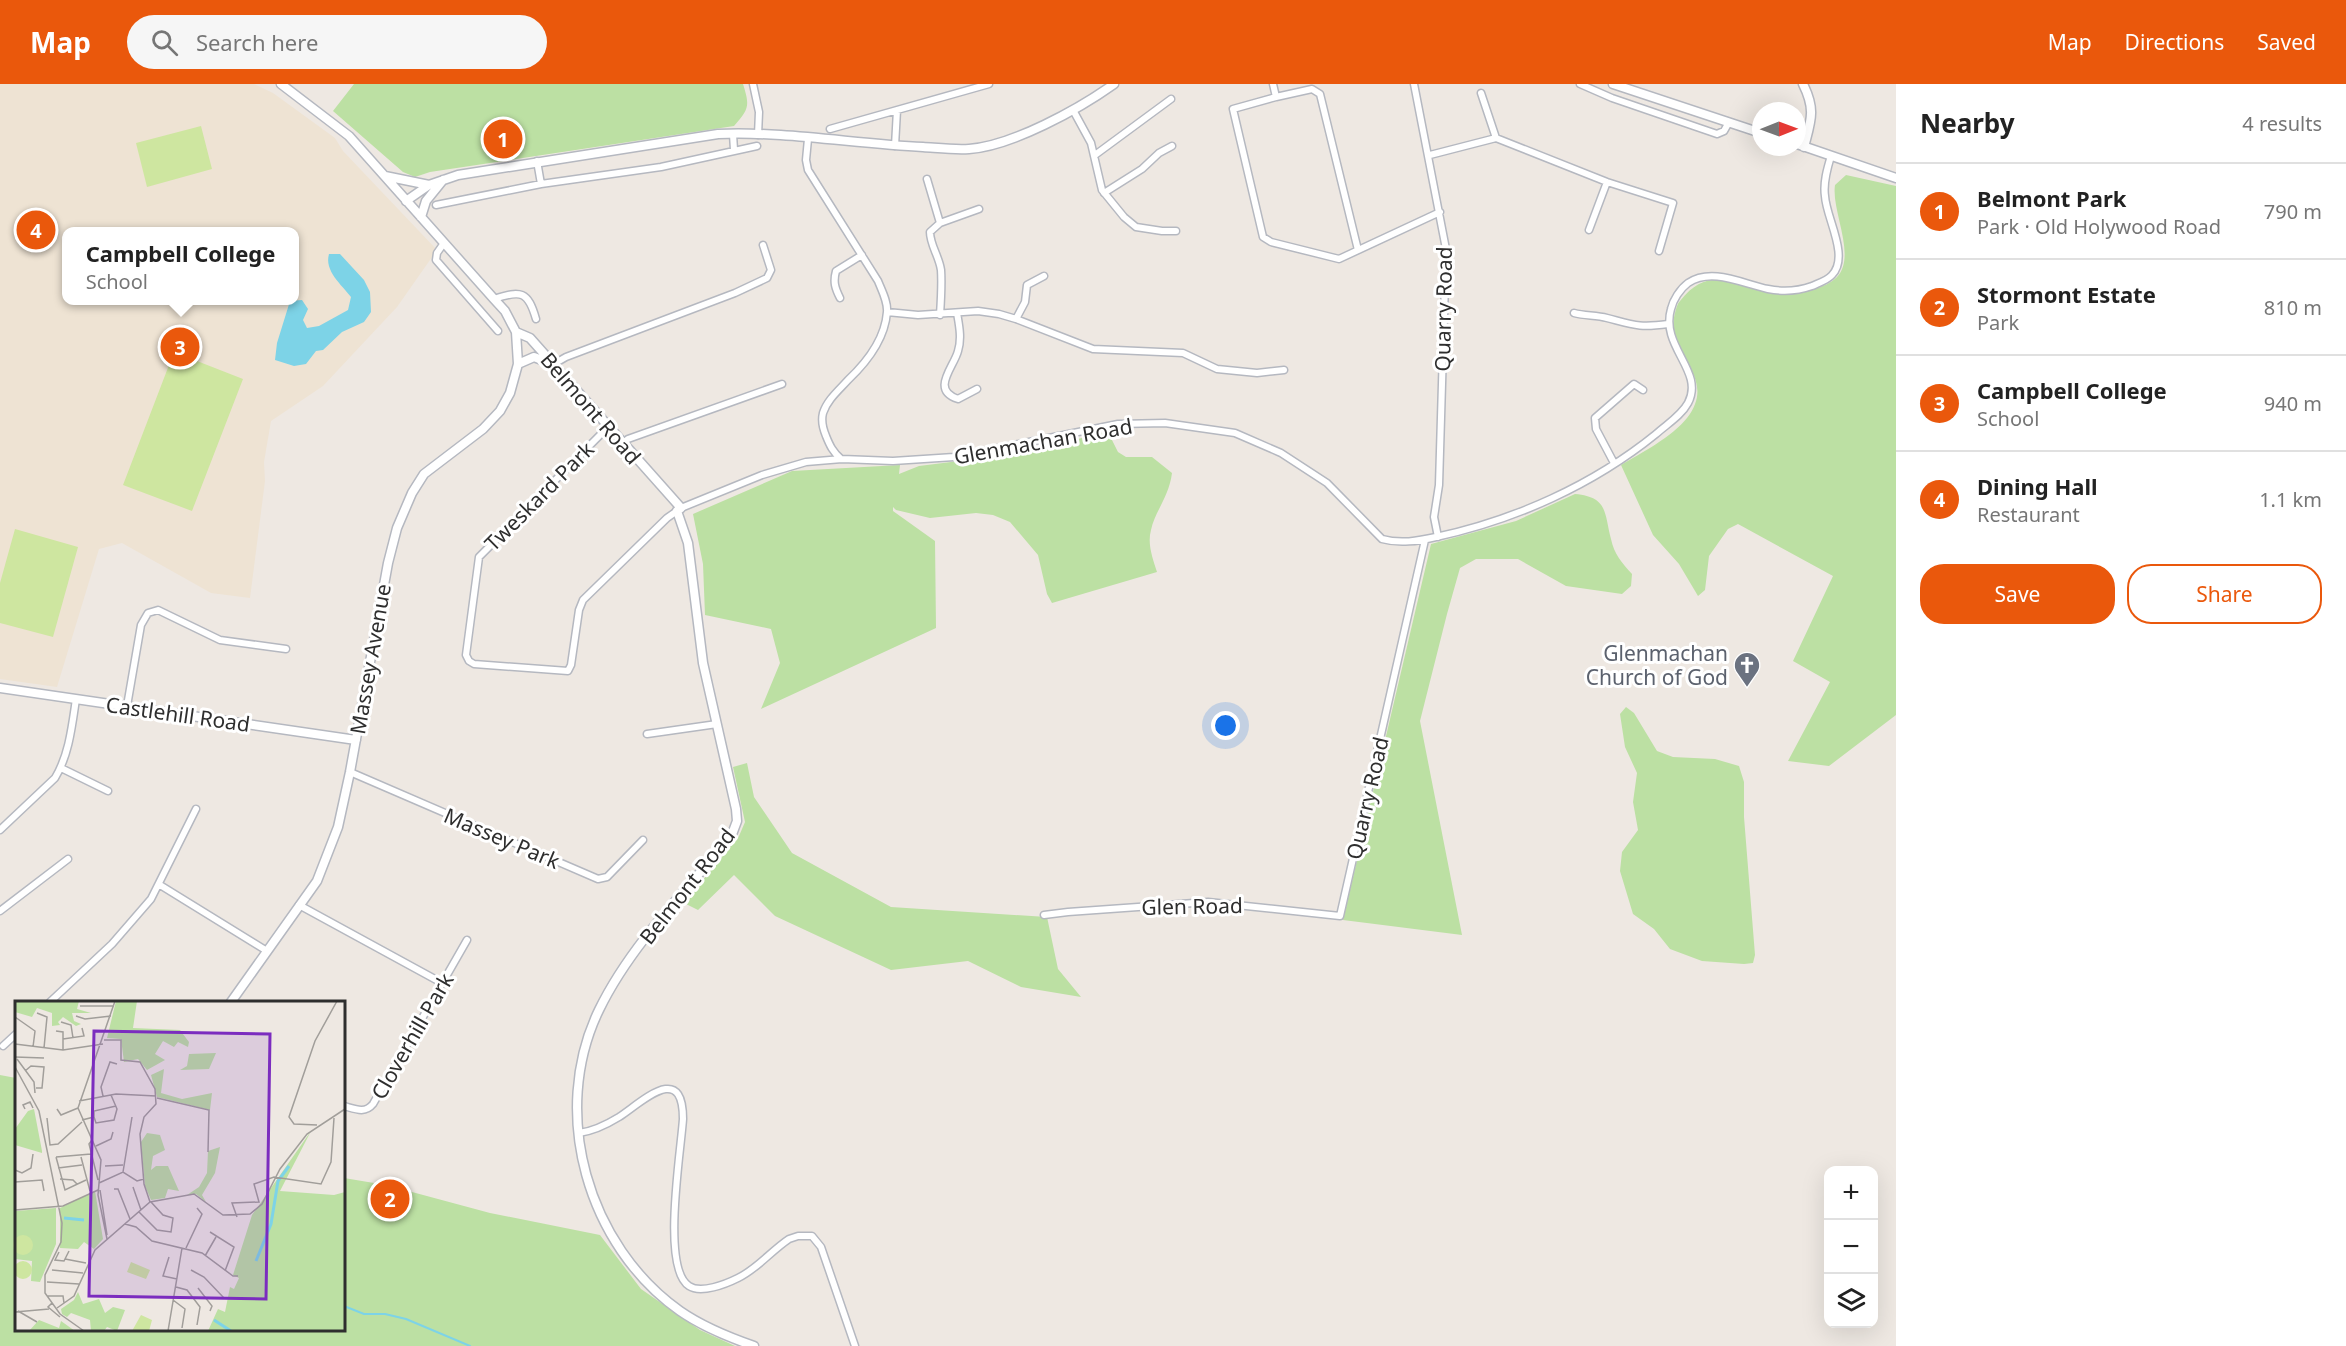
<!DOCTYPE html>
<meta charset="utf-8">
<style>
:root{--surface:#fff;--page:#f6f6f6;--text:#222;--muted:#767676;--line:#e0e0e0;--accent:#ea580c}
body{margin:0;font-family:"Noto Sans",sans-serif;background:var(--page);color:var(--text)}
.controls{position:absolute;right:18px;bottom:18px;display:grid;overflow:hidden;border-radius:12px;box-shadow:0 6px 24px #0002}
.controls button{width:54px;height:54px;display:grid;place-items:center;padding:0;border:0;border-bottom:2px solid var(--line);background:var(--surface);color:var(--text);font:30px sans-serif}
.compass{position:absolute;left:1752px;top:18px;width:54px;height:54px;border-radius:50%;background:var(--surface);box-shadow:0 6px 24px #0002;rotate:89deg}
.you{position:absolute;left:1226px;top:642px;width:21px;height:21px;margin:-15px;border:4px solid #fff;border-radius:50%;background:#1a73e8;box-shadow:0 0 0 9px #1a73e833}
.badge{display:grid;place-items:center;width:39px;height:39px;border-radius:50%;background:var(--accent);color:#fff;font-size:20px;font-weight:700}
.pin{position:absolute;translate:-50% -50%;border:3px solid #fff;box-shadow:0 2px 6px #0006}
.popup{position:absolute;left:62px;top:143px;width:237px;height:78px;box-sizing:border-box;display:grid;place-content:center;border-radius:12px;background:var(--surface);filter:drop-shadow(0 2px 4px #0005);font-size:20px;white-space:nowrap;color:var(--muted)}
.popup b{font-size:22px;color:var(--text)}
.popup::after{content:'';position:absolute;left:50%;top:100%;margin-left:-12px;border:12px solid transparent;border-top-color:var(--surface)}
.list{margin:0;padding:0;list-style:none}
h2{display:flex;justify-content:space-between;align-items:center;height:78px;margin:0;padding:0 24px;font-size:26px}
h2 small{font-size:20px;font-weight:400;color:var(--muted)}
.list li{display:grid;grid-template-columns:39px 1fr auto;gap:18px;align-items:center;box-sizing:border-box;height:96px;padding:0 24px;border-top:2px solid var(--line)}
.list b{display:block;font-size:22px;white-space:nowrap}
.list p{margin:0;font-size:20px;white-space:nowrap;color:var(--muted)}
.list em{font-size:20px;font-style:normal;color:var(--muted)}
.actions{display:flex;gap:12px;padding:18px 24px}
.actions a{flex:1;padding:14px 0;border:2px solid var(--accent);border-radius:24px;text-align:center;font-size:21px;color:var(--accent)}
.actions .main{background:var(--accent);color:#fff}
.icon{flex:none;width:33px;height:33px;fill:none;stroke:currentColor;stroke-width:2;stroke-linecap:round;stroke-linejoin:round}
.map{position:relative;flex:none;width:1896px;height:1262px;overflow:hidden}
header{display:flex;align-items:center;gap:36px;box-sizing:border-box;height:84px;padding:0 30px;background:var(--accent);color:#fff}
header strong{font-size:28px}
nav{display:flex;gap:33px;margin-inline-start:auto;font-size:21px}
.search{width:420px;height:54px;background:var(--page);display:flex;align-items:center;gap:15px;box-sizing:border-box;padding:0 21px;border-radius:33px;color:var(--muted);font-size:22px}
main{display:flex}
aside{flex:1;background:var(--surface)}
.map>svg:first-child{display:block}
.education{fill:#eee3d3;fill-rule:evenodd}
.green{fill:#bce0a3}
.pitch{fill:#cee6a0}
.water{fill:#7dd3e7}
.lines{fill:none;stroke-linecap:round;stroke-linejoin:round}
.stream{stroke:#7dd3e7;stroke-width:2}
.street-casing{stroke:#b5b8c0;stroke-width:9}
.secondary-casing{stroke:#b5b8c0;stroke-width:11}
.street{stroke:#fff;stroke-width:6}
.secondary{stroke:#fff;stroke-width:8}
.labels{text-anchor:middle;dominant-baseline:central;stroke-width:6;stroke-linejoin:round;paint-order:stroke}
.street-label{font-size:21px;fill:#2e2e2e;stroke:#fff}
.worship-label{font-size:21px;fill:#5b616d;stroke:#fff;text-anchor:end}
.inset-river{fill:none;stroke:#7dd3e7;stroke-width:3}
.inset-road{fill:none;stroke:#a19e9a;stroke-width:1.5}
.view{fill:#7b2cbf;fill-opacity:0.15;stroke:#7b2cbf;stroke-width:3}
.inset-edge{fill:none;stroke:#2e2e2e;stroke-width:3}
</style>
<header>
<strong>Map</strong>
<div class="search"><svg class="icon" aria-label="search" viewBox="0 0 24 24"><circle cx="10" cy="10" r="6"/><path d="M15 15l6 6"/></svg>Search here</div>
<nav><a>Map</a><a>Directions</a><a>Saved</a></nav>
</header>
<main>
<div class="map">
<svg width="1896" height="1262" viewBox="0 0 1896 1262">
<rect width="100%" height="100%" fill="#eee8e2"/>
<path class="education" d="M0 0H254L273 9 335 54 343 67 437 166 397 223 323 302 271 337 264 378 265 397 250 514 211 509 122 459 99 465 57 603 0 595ZM66 148H294V216H66Z"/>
<path class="green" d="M354 0H743C750 22 749 25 734 42L430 88 415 93 403 88 333 27Z
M1846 91 1896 102V631L1829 682 1788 677 1830 598 1793 577 1833 492 1738 440 1728 445 1709 472 1705 506 1698 512 1679 480 1653 451 1621 381C1640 370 1673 352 1687 334 1720 291 1663 271 1675 229 1676 225 1677 220 1680 217 1709 180 1733 201 1767 208 1786 212 1822 208 1837 193 1857 172 1831 127 1835 101Z
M1104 349 1111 354 1118 368 1126 373H1152L1172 389C1169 413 1155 427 1151 446 1147 460 1153 475 1157 488L1052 519 1047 510 1038 471 1010 438 993 431 976 429 930 434 896 426 893 423V427L935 457 936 544 761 625 780 579 771 545 705 531 703 480 693 430 792 387 900 381 899 390 919 382 1007 371Z
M1575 410C1608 413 1604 428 1611 455 1614 470 1622 479 1632 490L1631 502 1622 510 1566 502 1518 475H1476L1460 484 1447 530 1420 637 1462 851 1343 836 1431 460 1516 437Z
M1626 623 1634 629 1657 667 1673 673 1715 675 1739 682 1744 698V733L1755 871 1753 879 1744 880 1702 877 1670 865 1654 845 1633 830 1620 787 1622 768 1638 746 1633 718 1637 689 1625 663 1620 630Z
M747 679 754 713 792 769 891 823 1047 833 1058 885 1081 913 1021 903 968 877 891 886 775 832 734 791 698 826 684 819 739 752 745 738 733 683Z
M0 991 16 994V1246H344V1094L386 1101 490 1129 600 1151 641 1205 700 1246 735 1262H0Z"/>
<path class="pitch" d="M201 42 212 85 147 103 136 59Z
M174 268 243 295 192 427 123 401Z
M15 445 78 463 53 553 0 539V499Z"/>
<path class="water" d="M329 170H340L364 196 370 208 371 228 364 238 342 248 323 266 316 267 306 280 294 282 275 276 277 259 290 217 302 216 308 225 303 236 307 244 319 242 348 226 351 213C342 201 324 187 329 170Z"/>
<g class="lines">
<path class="stream" d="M344 1222 364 1230H385L406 1235 470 1262"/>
<g class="street-casing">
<path id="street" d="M753 0 759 28 758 51
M1273 0 1276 13 1233 25 1263 153 1271 158 1339 175 1440 128
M1414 0 1446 165 1439 401 1434 433 1438 453
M1580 0 1612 14 1717 50 1724 47 1729 38
M1481 9 1496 54
M1276 13 1312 5 1320 10 1358 166
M1073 26 1091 59 1102 106 1124 133 1136 143 1162 147H1176
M830 45 989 0
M733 50 734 66
M808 55 806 76 808 86 878 197C882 207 888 218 887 228 885 255 866 279 848 296 839 306 827 316 823 329 821 337 823 345 826 352 830 362 833 368 841 375
M895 62 897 26
M1095 71 1171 15
M1430 71 1496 54 1607 98 1673 119 1659 167
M537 77 541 100
M927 95 940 139 930 148C930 161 939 172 941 186 942 200 941 216 940 231
M1104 109 1142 85 1159 69 1172 62
M436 121 541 100 661 83 757 62
M940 139 979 125
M1589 146 1607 98
M444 159 437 169 436 176 498 247
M840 214C835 204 833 198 836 187L862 171
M494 215C521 206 528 207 536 235
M887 228 918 231 978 227 999 230 1016 235 1093 265 1183 269 1217 285 1257 289 1284 286
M957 229C959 241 962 254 958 267 954 283 930 306 958 315L977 305
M1574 229C1585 232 1596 231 1607 234 1634 241 1639 244 1668 240
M1016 235 1025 218 1027 201 1044 192
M552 281 566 273 735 209 767 194 771 186 763 161
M608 343 479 473 466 571 469 577 474 580 568 587 571 581 579 526 583 516 667 434 677 427
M622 360 628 355 782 300
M1614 379 1596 345 1595 334 1634 300 1643 306
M681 424 762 391 806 378 842 375 893 377 954 373 1118 340 1165 339 1235 349 1281 369 1327 399 1382 455C1400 460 1418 457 1436 453 1515 436 1593 401 1656 350 1667 340 1681 332 1688 319 1705 287 1660 263 1671 225 1673 216 1680 205 1688 199 1712 183 1743 200 1768 205 1783 208 1798 207 1812 202 1819 199 1828 196 1832 191 1850 172 1826 134 1825 112 1823 99 1827 85 1831 72
M127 622 141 541 148 529 158 526 220 556 286 565
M647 650 717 640
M61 684 108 707
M350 688 598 795 607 793 643 756
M0 746 55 694C69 671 72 642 76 615
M160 801 267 867
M299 821 442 899
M0 827 68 775
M1044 831 1068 828 1208 818 1340 832 1425 456
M50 918 112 860 151 815 196 725
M3 962 16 950
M344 1022C355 1025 365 1030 373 1020L467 856
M579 1049C594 1047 606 1041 619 1033 642 1018 683 977 683 1035 681 1067 661 1184 689 1202 701 1210 726 1200 738 1194 757 1185 771 1167 789 1155L798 1152H812L821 1163 855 1262"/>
</g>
<g class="secondary-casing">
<path id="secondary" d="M1613 0 1761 49
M1803 0C1816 26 1811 36 1804 63
M1797 60 1896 94
M385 92 429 101
M406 117 429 101 458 91 718 50C784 47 856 60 923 63 938 64 954 66 969 65 1012 62 1079 25 1114 0
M421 133 426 117 443 96
M516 248 530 254 681 424 677 427 688 459 703 579 736 725 737 737 731 753C685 807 630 862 599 926 549 1029 588 1162 680 1227 703 1243 728 1253 754 1262
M518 280 534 273 547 278
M0 604 356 656
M231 918 317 797 338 743 350 688 388 479 397 444 412 409 424 390 483 345 500 327 510 309 518 280 516 248 505 227 494 215 349 52 281 0"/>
</g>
<use href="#street" class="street"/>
<use href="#secondary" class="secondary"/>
</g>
<defs>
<g id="church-pin" transform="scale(1.35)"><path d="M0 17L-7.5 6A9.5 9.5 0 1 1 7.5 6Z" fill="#6b7280" stroke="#fff"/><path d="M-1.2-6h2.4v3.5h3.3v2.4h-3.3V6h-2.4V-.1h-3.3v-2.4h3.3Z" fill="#fff"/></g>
</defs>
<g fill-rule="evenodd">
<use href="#church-pin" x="1747" y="581"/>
</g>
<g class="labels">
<g class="street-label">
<text transform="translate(1443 225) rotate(-89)">Quarry Road</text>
<text transform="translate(591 324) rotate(49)">Belmont Road</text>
<text transform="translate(1043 357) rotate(-10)">Glenmachan Road</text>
<text transform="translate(539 412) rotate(-45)">Tweskard Park</text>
<text transform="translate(370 575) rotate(-80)">Massey Avenue</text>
<text transform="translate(178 630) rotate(8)">Castlehill Road</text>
<text transform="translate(1367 714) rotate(-77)">Quarry Road</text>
<text transform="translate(502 754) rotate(23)">Massey Park</text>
<text transform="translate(687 802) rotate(-52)">Belmont Road</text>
<text transform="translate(1192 822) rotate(-1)">Glen Road</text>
<text transform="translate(412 952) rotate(-60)">Cloverhill Park</text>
</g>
<g class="worship-label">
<text x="1728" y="569">Glenmachan<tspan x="1728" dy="24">Church of God</tspan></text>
</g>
</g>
<g transform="translate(15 917)">
<rect width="330" height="330" fill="#eee8e2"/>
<path d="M0 0H64L62 8 76 12H57L59 20 66 23 61 25 48 16 43 21 45 24 37 25V12L22 7 17 16 0 11ZM101 0H122L118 27 165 29 174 41 173 46 163 41 159 46 148 40 140 53 150 59 132 69 123 58 109 61 106 38 92 37ZM201 52 194 68 165 69 172 65 174 53ZM149 68 146 92 167 98 197 92 195 109 142 96 136 74ZM19 108 27 150V152L0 144V128L13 110ZM296 130 265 190 319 194 330 191V330H193L203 308 210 311 215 286 219 288 224 277 218 274 237 214ZM132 132 145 134 150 149 138 155 136 169 141 165H153L164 190 153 188 150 197 136 199 130 185 126 141ZM205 146 200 172 187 194 191 201 181 193 172 194 184 186 192 172 193 150ZM80 190 88 238 79 248 69 241 63 248 45 247V207ZM41 207V243L25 281 16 280 17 260 0 258V210ZM63 291 68 303 84 298 90 312 98 306 110 309 102 330 92 326 89 330H76L75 319 56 312 52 316 47 313 46 308 59 299ZM24 319 44 327 46 320 60 330H14Z" fill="#bce0a3"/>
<path d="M-2 244a10 10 0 1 1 20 0a10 10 0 1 1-20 0ZM-1 269a9 9 0 1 1 18 0a9 9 0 1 1-18 0ZM116 261 135 269 131 278 112 271ZM126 314 137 319 134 330H117Z" fill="#cee6a0"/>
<path class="inset-river" d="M49 217 69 219M241 260 256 223 263 180 274 165M199 319 216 330"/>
<path class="inset-road" d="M65 5H99M22 12 32 16 29 47M61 15 70 18 96 15M0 16 20 30 18 46M46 21 56 24 58 37M41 30 48 31V49M48 38 69 35 67 27M89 39H106V59L125 61 140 88 141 103 129 116 125 133 129 183 135 201M0 43 48 49 88 43M0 56 29 57M2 58 19 81 20 92M0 66 24 110 47 222 46 241 30 274V292L45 313 69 330M10 70 16 65 29 66 27 87H21M88 95 86 86 95 61 102 63M142 97 194 109 193 151M64 100 101 93 141 95M10 108 8 104 15 101 18 107M42 108 46 114 63 107M79 116V110L101 105M32 117 35 144 43 143 67 121M67 119 79 116 81 122 99 119 102 108 96 94M302 124 279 123 274 116 300 40 322 0M77 139 74 143 83 179M81 145 96 138 98 131M41 156 50 189 71 179M41 156 76 153M66 156 75 190M90 165 108 164M43 167 67 164M0 169 7 172 16 167 18 153M108 171 117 116M45 178 58 179 62 183M0 181 27 179 29 190M84 182 108 171 122 180 129 178M118 186 126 209M99 188H103L115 218M85 189 92 234M0 209 48 205 83 189M124 211 142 229 156 231 158 217 148 214 136 201M222 216 217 202 244 201 239 183 259 176 306 183 316 161 319 117M110 223 121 226 137 240 187 252 218 275H223M195 231 219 246 210 270M92 238 83 194 86 159 63 107 100 0M171 247 187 213 182 207M44 251 40 259 49 260 54 250M190 255 201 236M154 256 148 275 162 278M50 258 71 262M37 269 68 272M176 269 189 276 209 297M32 281 64 283M161 286 172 289 185 306 182 324M183 287 197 305 195 310M32 295H48L49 302M158 299 170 308 167 327M37 302 33 306 45 316M42 307 59 295 80 249 135 201 179 193 208 214 235 213 247 203 265 168 292 133 330 108M3 310 22 321M0 311 34 308M153 330 167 247"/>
<path class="view" d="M79 30 255 33 251 298 74 295Z"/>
<rect width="330" height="330" class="inset-edge"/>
</g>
</svg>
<div class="controls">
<button>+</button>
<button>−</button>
<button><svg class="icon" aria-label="layers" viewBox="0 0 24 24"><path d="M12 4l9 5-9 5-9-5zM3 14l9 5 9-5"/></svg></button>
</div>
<svg class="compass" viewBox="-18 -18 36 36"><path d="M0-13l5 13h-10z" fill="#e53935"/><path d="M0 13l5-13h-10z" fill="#767676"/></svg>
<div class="you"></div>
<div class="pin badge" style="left:503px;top:55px">1</div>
<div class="pin badge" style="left:390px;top:1115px">2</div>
<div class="pin badge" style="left:180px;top:263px">3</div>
<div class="popup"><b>Campbell College</b>School</div>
<div class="pin badge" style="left:36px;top:146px">4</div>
</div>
<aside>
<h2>Nearby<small>4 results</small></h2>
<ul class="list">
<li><span class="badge">1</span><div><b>Belmont Park</b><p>Park · Old Holywood Road</p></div><em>790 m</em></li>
<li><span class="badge">2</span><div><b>Stormont Estate</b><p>Park</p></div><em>810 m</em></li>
<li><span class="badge">3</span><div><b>Campbell College</b><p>School</p></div><em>940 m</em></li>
<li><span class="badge">4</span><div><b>Dining Hall</b><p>Restaurant</p></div><em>1.1 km</em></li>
</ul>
<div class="actions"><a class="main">Save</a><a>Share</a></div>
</aside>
</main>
